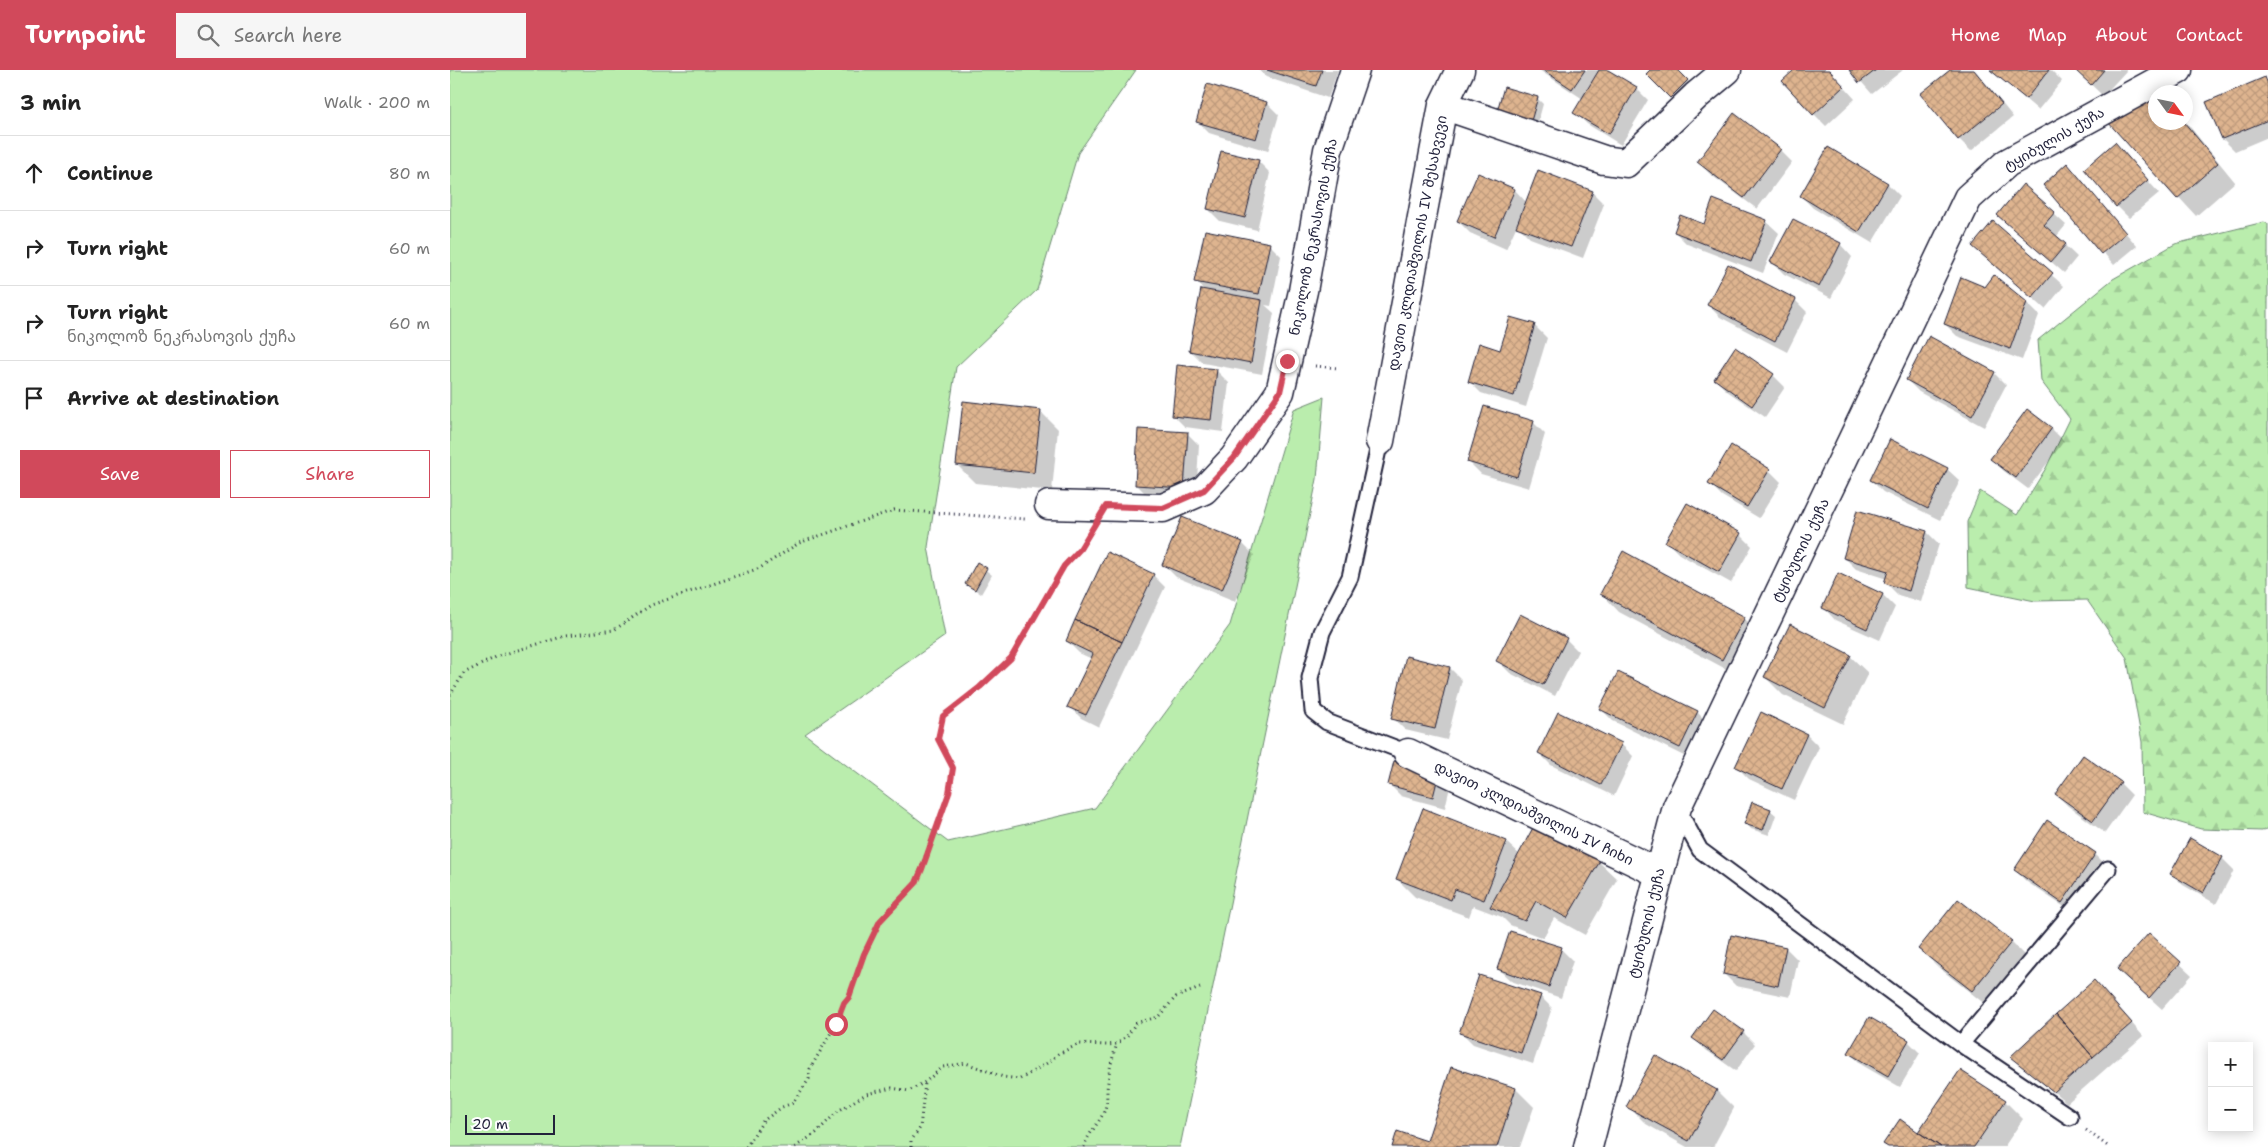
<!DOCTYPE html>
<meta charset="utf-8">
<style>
:root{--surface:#fff;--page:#f6f6f6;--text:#222;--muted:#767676;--line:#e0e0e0;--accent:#d1495b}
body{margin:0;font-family:"Shantell Sans","Noto Sans Georgian",sans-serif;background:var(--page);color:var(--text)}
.controls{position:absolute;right:15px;bottom:15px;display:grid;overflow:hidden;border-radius:0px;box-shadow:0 2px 12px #0003}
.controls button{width:45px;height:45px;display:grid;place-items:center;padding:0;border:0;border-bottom:1px solid var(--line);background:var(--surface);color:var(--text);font:25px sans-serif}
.compass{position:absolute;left:1698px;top:15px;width:45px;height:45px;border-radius:50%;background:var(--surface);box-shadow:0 2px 12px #0003;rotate:123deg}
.scale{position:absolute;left:15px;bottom:12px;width:90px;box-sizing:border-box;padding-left:5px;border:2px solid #22223b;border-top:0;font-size:14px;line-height:18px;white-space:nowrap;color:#22223b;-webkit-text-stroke:4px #fff;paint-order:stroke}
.stop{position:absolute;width:15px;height:15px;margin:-11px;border:4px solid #d1495b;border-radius:50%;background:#fff}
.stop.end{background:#d1495b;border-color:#fff;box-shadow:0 1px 5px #0008}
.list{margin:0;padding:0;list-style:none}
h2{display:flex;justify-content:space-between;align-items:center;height:65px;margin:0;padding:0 20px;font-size:21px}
h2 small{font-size:16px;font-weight:400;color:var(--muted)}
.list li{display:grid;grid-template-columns:32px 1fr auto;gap:15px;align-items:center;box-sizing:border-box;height:75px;padding:0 20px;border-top:1px solid var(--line)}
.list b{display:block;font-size:19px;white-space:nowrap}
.list p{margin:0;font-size:16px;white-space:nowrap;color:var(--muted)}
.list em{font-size:16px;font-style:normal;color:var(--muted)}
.actions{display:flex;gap:10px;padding:15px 20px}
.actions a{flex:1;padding:11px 0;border:1px solid var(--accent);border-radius:0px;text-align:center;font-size:18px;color:var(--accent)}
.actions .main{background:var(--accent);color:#fff}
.icon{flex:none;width:28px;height:28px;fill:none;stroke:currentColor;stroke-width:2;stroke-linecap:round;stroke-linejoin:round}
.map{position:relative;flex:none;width:1818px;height:1077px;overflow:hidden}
header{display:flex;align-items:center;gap:30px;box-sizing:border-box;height:70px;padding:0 25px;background:var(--accent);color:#fff}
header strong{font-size:24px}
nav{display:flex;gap:28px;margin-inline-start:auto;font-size:18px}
.search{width:350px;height:45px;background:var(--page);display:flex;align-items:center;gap:12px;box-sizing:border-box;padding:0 18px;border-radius:0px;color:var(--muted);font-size:19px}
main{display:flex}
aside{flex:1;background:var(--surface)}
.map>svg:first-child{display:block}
.green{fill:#baedad;stroke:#6e8874}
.forest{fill:url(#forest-firs);stroke:#6e8874}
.shadow{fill:#0003}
.building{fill:url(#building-cross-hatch);stroke:#22223b}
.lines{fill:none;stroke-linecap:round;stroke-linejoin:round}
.service-casing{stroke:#22223b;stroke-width:19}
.minor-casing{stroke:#22223b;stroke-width:31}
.path{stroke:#22223b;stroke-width:3;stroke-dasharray:1 4;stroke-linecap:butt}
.service{stroke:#fff;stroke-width:15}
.minor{stroke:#fff;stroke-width:28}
.route{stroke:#d1495b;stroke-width:6}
.labels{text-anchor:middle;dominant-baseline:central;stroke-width:4;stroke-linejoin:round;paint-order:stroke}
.street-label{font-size:14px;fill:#22223b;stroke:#fff}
</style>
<header>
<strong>Turnpoint</strong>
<div class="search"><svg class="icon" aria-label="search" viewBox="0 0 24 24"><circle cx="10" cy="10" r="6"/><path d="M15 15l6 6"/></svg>Search here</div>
<nav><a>Home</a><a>Map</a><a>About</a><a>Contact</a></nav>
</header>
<main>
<aside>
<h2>3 min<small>Walk · 200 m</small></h2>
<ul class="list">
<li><svg class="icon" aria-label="ahead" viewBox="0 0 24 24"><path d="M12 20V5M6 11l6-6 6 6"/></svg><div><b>Continue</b></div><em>80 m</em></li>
<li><svg class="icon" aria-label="right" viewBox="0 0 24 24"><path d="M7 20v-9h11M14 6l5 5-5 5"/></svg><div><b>Turn right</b></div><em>60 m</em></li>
<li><svg class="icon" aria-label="right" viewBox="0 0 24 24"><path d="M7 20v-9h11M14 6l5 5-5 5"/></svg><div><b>Turn right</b><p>ნიკოლოზ ნეკრასოვის ქუჩა</p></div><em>60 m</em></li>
<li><svg class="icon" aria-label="arrive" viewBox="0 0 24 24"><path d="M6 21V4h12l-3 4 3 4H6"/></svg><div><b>Arrive at destination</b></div></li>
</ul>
<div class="actions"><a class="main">Save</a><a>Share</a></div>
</aside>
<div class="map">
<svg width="1818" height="1077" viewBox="0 0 1818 1077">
<defs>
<pattern id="forest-firs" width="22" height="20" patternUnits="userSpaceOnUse" patternTransform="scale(1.25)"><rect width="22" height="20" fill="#baedad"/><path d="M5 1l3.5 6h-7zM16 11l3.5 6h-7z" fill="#a0cb96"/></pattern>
<pattern id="building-cross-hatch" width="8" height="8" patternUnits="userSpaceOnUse" patternTransform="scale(1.25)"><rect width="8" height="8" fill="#deb48f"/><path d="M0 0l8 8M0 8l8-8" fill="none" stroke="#be9a7c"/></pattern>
</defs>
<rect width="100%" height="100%" fill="#fff"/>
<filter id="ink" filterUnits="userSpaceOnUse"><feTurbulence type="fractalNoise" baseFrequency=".02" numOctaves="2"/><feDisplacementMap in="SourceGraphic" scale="10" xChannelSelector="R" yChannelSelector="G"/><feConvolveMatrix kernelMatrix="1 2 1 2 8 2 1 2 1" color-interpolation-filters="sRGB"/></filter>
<g filter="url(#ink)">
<path class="green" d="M0 0H686L628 83 587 220 506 297 478 477 495 566 355 664 498 772 645 738 780 555 844 339 874 327 867 409 730 1077H0Z"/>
<path class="forest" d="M1814 152 1818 154V758L1812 761 1751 759 1693 742 1692 672 1677 588 1637 530 1585 531 1518 517 1517 452 1530 421 1567 445 1596 398 1620 349 1591 311 1588 270 1663 209 1725 174Z"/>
<path class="shadow" d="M809 0H888L878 28 816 7Z
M1089 0H1156L1186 18 1198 30 1171 75 1137 54 1125 42 1133 29Z
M1202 0H1227L1243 16 1227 33 1198 4Z
M1346 0H1379L1405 29 1376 56 1364 44Z
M1401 0H1453L1422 24Z
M1502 0H1525L1563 47 1521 81 1509 69Z
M1541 0H1601L1612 11 1588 40Z
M1626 0H1677L1653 26Z
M1815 9 1818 12V67L1785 81 1773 69 1758 33Z
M758 16 817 33 829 45 818 81 759 63 747 51Z
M1087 28 1093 34 1087 56 1054 47Z
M1284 45 1330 80 1342 92 1307 139 1260 104 1248 92Z
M1659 51 1736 52 1785 112 1746 146Z
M1665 74 1709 123 1679 148 1667 136Z
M808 91 820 103 807 160 770 151 758 139Z
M1617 95 1687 176 1664 195 1595 115Z
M1029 105 1065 120 1077 133 1142 122 1154 134 1133 188 1080 168 1067 155 1056 179 1020 163 1008 151Z
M1438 114 1450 126 1422 173 1363 138 1351 126Z
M1573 116 1616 155 1606 167 1627 187 1614 203 1548 145Z
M1316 151 1329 163 1313 203 1237 174 1225 162 1254 155Z
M1344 151 1390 174 1402 187 1381 228 1334 204 1322 192Z
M1543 153 1614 216 1595 239 1524 176Z
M819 174 831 186 821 236 815 235 824 243 812 304 753 293 741 281 755 221 746 211Z
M1345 230 1357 242 1337 282 1270 247 1258 235Z
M1577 233 1589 245 1572 290 1507 266 1495 254Z
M1085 256 1097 268 1076 337 1031 323 1019 311 1051 281Z
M767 301 779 313 773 362 735 357 723 345Z
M1544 303 1556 315 1534 357 1469 322 1457 310Z
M1323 305 1335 317 1315 347 1277 321 1265 309Z
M590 341 608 359 602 421 525 413 507 395Z
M1577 341 1602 359 1614 371 1578 419 1554 401 1542 389Z
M1083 352 1095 364 1079 418 1031 404 1019 392Z
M737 363 749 375 746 429 698 426 686 414Z
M1497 399 1510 411 1490 450 1433 422 1421 410Z
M1319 400 1331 412 1309 448 1272 426 1260 414Z
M1477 462 1489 474 1471 532 1448 525 1436 513 1437 509 1406 499 1394 487Z
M1290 464 1302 476 1281 513 1229 484 1217 472Z
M792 473 804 485 785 531 726 507 714 495Z
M1173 483 1294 548 1312 566 1291 607 1169 542 1152 524Z
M528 494 542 505 531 524 517 514Z
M703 505 715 517 649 657 631 648 619 636 642 589 629 583 617 571Z
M1388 505 1433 525 1445 537 1430 570 1385 550 1373 537Z
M1116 569 1128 581 1105 626 1060 603 1048 591Z
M1400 586 1418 603 1393 654 1333 625 1315 607Z
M1000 598 1012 610 997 670 955 660 943 648Z
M1151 639 1247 642 1259 654 1242 690 1163 651Z
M1312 644 1357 665 1369 677 1344 730 1299 709 1287 697Z
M1171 674 1183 686 1164 726 1101 695 1089 683Z
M945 693 1000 717 995 738 951 726 939 714Z
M1670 713 1682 725 1655 763 1618 736 1606 724Z
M1320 740 1326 745 1319 765 1301 759 1296 753Z
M1740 770 1772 788 1784 800 1766 834 1733 815 1721 803Z
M1056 772 1070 785 1149 792 1167 809 1135 865 1104 848 1093 868 1060 855 1052 847 1023 836 1019 847 965 827 947 809Z
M1645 784 1657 796 1625 844 1577 812 1565 800Z
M1699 865 1742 905 1712 939 1681 911Z
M1561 872 1579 890 1540 938 1488 897 1470 879Z
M1336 878 1348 890 1340 927 1286 916 1274 904Z
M1111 879 1123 891 1111 928 1061 911 1048 899Z
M1656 924 1693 966 1617 1033 1562 987Z
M1090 926 1102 938 1083 994 1023 974 1011 962Z
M1293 962 1305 974 1286 1001 1256 980 1244 968Z
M1458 971 1470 983 1450 1017 1412 995 1400 983Z
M1002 999 1066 1019 1084 1037 1070 1077H944L978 1072Z
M1267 1021 1284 1038 1263 1077H1237L1196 1054 1178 1036Z
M1555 1031 1573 1049 1554 1077H1438L1435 1074Z"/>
<path class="building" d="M817 0H872L866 16Z
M1093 0H1135L1122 19Z
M1149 0H1158L1187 17 1159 64 1123 43Z
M1200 0H1228L1238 10 1220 28 1196 4Z
M1344 0H1379L1394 16 1363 45 1332 11Z
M1399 0H1426L1409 13Z
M1500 0H1524L1552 34 1508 70 1470 24Z
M1540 0H1599L1576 29Z
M1625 0H1654L1641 15Z
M1815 7 1818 14V50L1772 69 1756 32Z
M757 14 817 32 806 69 746 52Z
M1054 17 1088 27 1081 51 1047 41Z
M1706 25V52H1734L1768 93 1727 129 1657 51Z
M1284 43 1331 79 1294 128 1247 92Z
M1665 72 1698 110 1666 137 1634 99Z
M1378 77 1438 113 1409 162 1350 126Z
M771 81 809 90 795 148 757 139Z
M1617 93 1676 163 1651 184 1593 115Z
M1088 100 1143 121 1121 177 1066 157Z
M1028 103 1065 119 1044 167 1007 151Z
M1573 114 1605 142 1594 155 1616 174 1601 192 1547 145Z
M1263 129 1317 150 1301 192 1224 162 1230 145 1254 154Z
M1343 149 1391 173 1369 217 1320 192Z
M1543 151 1603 203 1582 228 1522 176Z
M755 160 820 173 809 224 744 212Z
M1278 194 1346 229 1325 271 1257 235Z
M1544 205 1577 232 1560 279 1494 254 1511 207 1535 217Z
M751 219 812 230 801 293 739 281Z
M1060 247 1085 254 1064 326 1018 312 1029 273 1050 280Z
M1479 266 1545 302 1522 346 1456 310Z
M1285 277 1324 304 1302 336 1264 309Z
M727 295 767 299 761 350 722 346Z
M513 331 591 340 584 403 506 395Z
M1034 336 1084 351 1067 407 1017 392Z
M1577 339 1602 358 1566 408 1540 389Z
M688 359 738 362 734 418 685 415Z
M1440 369 1498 398 1478 439 1420 410Z
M1281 375 1320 399 1297 437 1258 414Z
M1237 433 1291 463 1269 502 1215 472Z
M1407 440 1477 461 1459 521 1434 513 1438 501 1393 488Z
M732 447 793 472 772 520 712 495Z
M1173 481 1295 547 1272 590 1150 524Z
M657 482 704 504 672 572 625 550Z
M527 492 537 498 525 520 515 514Z
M1388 503 1433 524 1417 559 1372 538Z
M1070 544 1117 568 1093 615 1046 591Z
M625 550 672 572 636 645 617 637 643 584 616 571Z
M1340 554 1401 585 1375 638 1314 607Z
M956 586 1000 597 985 659 941 649Z
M1168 602 1248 641 1230 678 1149 639Z
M1108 642 1172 673 1151 715 1088 683Z
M1311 642 1357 664 1332 719 1285 697Z
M1633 685 1671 712 1643 751 1605 724Z
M944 691 989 703 983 727 938 715Z
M1302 732 1321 739 1313 760 1294 754Z
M973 738 1057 771 1034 830 1005 819 1001 830 946 809Z
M1597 750 1646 783 1612 833 1564 800Z
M1085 754 1150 791 1117 848 1086 831 1075 851 1040 837Z
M1740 768 1773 787 1753 823 1720 804Z
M1508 829 1562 871 1522 921 1468 879Z
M1060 861 1112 877 1099 917 1047 899Z
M1699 863 1731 892 1699 928 1667 899Z
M1281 865 1336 877 1328 916 1273 904Z
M1029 905 1091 925 1071 983 1009 963Z
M1644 910 1682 953 1643 987 1606 944Z
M1263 939 1294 961 1273 990 1242 968Z
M1606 944 1643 987 1604 1022 1560 987Z
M1419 947 1459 970 1438 1006 1398 983Z
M1205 985 1267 1020 1239 1071 1176 1037Z
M1001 997 1066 1018 1047 1077H942L947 1061 977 1071Z
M1510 1000 1556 1030 1524 1077H1491L1468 1062Z
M1450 1049 1468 1062 1491 1077H1438L1433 1074Z"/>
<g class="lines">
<g class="service-casing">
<path id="service" d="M930 371 900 507 872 562 860 608 863 641 877 652 958 683
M1227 738 1250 780 1511 974 1620 1047
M1511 974 1658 799"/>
</g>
<g class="minor-casing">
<path id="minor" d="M993 35 1154 90 1176 93 1246 26 1277 0
M930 371 993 35 1010 0
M599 435 713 438 754 420 784 388 830 322 853 221 878 80 905 0
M958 683 1209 803
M1138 1077 1227 737 1518 128 1557 93 1728 0"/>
</g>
<path class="path" d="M865 296 889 298
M0 625 14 603 48 586 115 566 164 560 201 535 310 498 349 473 444 440 575 449
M1636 1060 1659 1077
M296 1077 313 1051 332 1037 343 1033 359 1009 360 999 386 954 394 933 399 927 414 884 430 851 466 813 499 723 503 697 488 669 493 646 530 617 561 588 614 496 630 479 638 466
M345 1077 366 1063 388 1041 416 1024 442 1018 459 1021 475 1012 493 997 516 993 553 1007 570 1009 599 992 608 984 629 974 657 975 667 974 677 966 686 953 708 947 726 927 750 918
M461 1077V1071L470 1058 475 1013
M634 1077C638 1063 650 1053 655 1039 658 1030 656 1022 658 1012 659 999 663 986 667 974"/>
<use href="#service" class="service"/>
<use href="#minor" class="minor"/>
</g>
</g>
<g class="lines" filter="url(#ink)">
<path class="route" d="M386 954 394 933 399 927 414 884 430 851 466 813 472 799 499 723 503 698 488 669 493 646 530 617 561 588 614 496 630 479 656 436 713 438 754 420 784 388 830 322 837 291"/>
</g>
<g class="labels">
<g class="street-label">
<text transform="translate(1604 69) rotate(-30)">ტყიბულის ქუჩა</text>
<text transform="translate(863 167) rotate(-79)">ნიკოლოზ ნეკრასოვის ქუჩა</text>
<text transform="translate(967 173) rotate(-79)">დავით კლდიაშვილის IV შესახვევი</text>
<text transform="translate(1350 480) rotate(-64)">ტყიბულის ქუჩა</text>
<text transform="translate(1084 743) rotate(26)">დავით კლდიაშვილის IV ჩიხი</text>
<text transform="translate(1196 853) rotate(-76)">ტყიბულის ქუჩა</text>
</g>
</g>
</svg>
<div class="controls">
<button>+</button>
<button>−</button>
</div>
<svg class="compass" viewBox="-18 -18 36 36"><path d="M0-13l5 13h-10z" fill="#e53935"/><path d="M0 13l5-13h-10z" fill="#767676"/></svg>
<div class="scale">20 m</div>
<div class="stop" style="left:386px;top:954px"></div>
<div class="stop end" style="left:837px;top:291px"></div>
</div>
</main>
